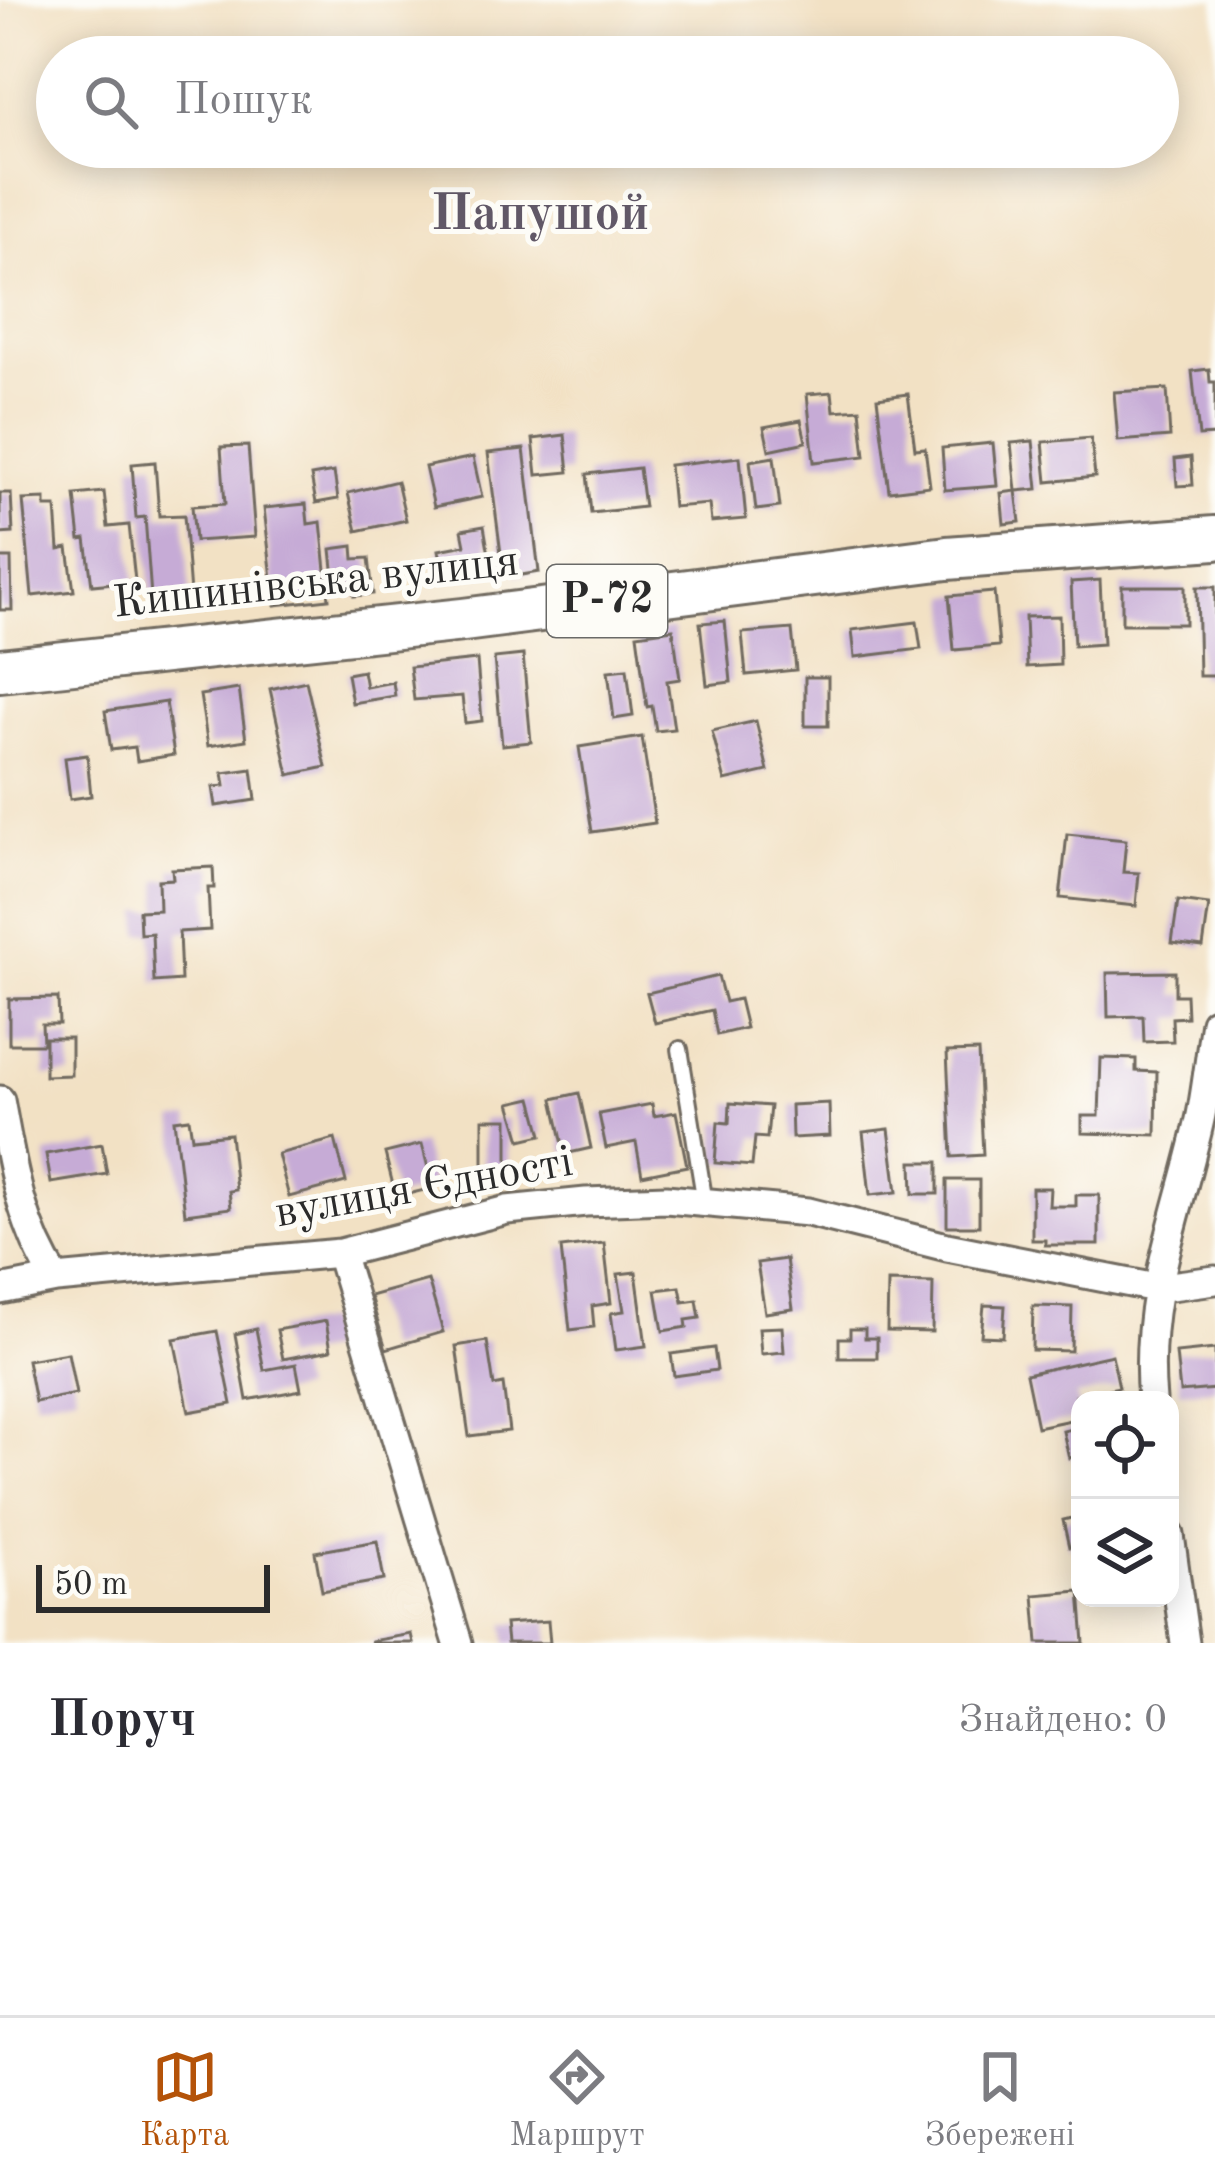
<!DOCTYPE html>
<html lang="uk">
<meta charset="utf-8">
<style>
:root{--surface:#fff;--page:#f7f7f7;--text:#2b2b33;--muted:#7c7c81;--line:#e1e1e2;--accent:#b45309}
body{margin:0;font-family:"Old Standard TT",serif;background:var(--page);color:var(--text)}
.controls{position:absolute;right:36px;bottom:36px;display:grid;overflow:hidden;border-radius:24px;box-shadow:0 6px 30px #0003}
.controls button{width:108px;height:108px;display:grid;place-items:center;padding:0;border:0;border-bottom:3px solid var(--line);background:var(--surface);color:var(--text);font:60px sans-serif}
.scale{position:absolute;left:36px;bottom:30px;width:234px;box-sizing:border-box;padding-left:12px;border:6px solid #2b2b2b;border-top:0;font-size:33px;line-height:42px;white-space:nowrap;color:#2b2b2b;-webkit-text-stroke:9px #fdfcf7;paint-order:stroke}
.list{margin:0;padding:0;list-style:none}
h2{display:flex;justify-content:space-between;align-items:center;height:156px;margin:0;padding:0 48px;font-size:51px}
h2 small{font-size:39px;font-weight:400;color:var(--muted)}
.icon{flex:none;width:66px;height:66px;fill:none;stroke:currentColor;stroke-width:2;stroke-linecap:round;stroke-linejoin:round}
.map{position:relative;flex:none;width:1215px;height:1643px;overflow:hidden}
.search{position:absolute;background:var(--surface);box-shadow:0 6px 30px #0003;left:36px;right:36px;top:36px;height:132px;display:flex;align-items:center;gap:30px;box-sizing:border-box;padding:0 42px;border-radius:66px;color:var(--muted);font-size:45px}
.sheet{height:372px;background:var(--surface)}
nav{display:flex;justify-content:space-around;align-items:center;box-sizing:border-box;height:168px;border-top:3px solid var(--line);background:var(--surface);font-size:33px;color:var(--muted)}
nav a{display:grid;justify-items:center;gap:6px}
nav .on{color:var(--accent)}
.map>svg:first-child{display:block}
.building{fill:#c6abd6}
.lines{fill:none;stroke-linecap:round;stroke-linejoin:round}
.service-casing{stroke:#716b61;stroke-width:20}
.minor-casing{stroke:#716b61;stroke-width:33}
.primary-casing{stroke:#716b61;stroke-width:48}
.service{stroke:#fff;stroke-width:14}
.minor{stroke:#fff;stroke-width:27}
.primary{stroke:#fff;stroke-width:42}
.labels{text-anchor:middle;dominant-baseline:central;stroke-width:10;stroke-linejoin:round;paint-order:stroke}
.shield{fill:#fdfcf7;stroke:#6a6a68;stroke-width:3}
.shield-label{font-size:42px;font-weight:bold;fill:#2b2b2b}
.street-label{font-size:45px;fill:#2b2b2b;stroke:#fdfcf7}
.quarter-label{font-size:51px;font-weight:bold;fill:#615867;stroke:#fdfcf7}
</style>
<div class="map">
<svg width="1215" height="1643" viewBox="0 0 1215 1643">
<rect width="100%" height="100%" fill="#fdfcf7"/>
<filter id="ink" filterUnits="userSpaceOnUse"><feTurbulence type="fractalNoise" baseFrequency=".00833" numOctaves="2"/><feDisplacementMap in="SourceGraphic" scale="24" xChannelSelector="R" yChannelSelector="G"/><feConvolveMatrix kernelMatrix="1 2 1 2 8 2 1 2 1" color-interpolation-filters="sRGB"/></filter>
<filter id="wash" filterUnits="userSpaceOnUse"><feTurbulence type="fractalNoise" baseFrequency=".004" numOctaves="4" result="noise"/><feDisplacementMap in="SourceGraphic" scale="48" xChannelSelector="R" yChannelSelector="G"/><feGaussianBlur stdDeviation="2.7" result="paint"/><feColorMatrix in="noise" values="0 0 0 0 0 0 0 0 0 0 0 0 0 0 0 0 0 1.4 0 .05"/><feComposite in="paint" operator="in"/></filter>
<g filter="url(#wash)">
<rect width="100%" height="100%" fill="#f2e1c4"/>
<g id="blocks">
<path class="building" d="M1209 369 1210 382H1215V435L1199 436 1192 371Z
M1167 389 1170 437 1118 441 1114 392Z
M832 392 834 411 860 409 865 456 814 462 807 394Z
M908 394 915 449 925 448 930 486 889 491 877 398Z
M801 420 806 442 769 450 764 427Z
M565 435 569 472 537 475 533 439Z
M1091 438 1095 477 1047 482 1043 442Z
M1033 441 1038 489 1016 491 1011 443Z
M993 443 997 486 945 490 942 448Z
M248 446 255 537 195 541 192 506 225 504 221 447Z
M524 449 539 572 516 576 515 567 503 569 488 453Z
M473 457 482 497 434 507 425 467Z
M740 457 746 519 711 522 709 504 673 507 669 465Z
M774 457 780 507 756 510 750 461Z
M1191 457 1193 485 1177 486 1175 459Z
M155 462 159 516 184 515 190 594 151 596 145 517 136 518 132 464Z
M639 468 644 507 591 513 587 474Z
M334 472 338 499 316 503 311 476Z
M397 481 406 520 357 531 348 493Z
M1016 491 1020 522 1004 524 1001 493Z
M104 492 108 527 129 525 135 581 92 585 86 539 80 540 75 495Z
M0 493H11L13 533 0 534Z
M45 499V507H56L59 550 68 548 74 591 32 596 23 500Z
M306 504 308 524 321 522 329 599 275 605 264 508Z
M484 526 492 572 445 581 439 550 465 545 462 530Z
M353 546 354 559 369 558 373 594 354 596 352 576 334 578 331 549Z
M0 558H11L12 610H0Z
M1100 580 1103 644 1074 646 1071 582Z
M1122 586H1185V624H1122Z
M1197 587H1215V676H1199Z
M994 592 999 646 954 650 949 596Z
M1059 616 1060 665 1027 667 1025 617Z
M725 621 731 682 707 685 700 623Z
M917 622 921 649 855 657 852 630Z
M673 629 680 679 667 681 674 729 656 731 652 706 647 707 637 634Z
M792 629 796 670 746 675 742 633Z
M523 655 531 742 502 745 494 658Z
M477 660 482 721 465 723 462 696 414 700 410 667Z
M627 669 633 716 614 719 608 671Z
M363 671 366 687 393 682 395 696 352 703 347 674Z
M805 677H828V726H805Z
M306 681 326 767 289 775 270 689Z
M239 689 246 740 208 746 200 695Z
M166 702 174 755 137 761 135 747 111 750 105 711Z
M756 721 768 771 725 781 712 731Z
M642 737 655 823 592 832 579 747Z
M87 755 91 796 70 799 65 758Z
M252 769 256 800 216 806 213 787 225 786 223 773Z
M1067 834 1126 840 1123 872 1139 873 1136 906 1060 898Z
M213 867 214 888H208L210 930 179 932 181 980 154 982 152 933 140 934 139 911 159 910 158 880 173 879 172 869Z
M1178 901 1209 905 1203 947 1172 943Z
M1175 972V995H1186L1187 1017 1172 1018 1173 1041 1144 1042 1143 1016 1108 1017 1107 973Z
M718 976 725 1002 739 999 746 1028 717 1035 712 1010 655 1023 647 993Z
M58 998 59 1024H42L43 1044H9V999Z
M45 1038H71V1075L45 1076Z
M978 1051 983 1155 952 1157 947 1052Z
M1101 1058 1136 1059V1071L1157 1072 1156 1135 1082 1133V1116H1099Z
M579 1093 591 1148 565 1154 553 1099Z
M532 1098 542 1135 521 1140 510 1103Z
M730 1103 770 1106 767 1138 755 1137 752 1166 715 1163 718 1122 729 1123Z
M829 1103 830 1136 792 1138 791 1105Z
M652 1104 654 1116 676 1112 687 1166 642 1175 636 1142 606 1148 599 1114Z
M189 1118 192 1138 230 1134 236 1190 229 1191 231 1208 185 1214 174 1120Z
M483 1119H508V1166H483Z
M889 1129 897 1192 870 1195 863 1132Z
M335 1139 346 1182 289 1197 278 1154Z
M102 1144 107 1174 51 1183 46 1154Z
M422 1144 433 1188 396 1197 385 1153Z
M912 1162H938V1194H913Z
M947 1180H979V1226H947Z
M1032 1188H1050L1049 1206H1076V1195H1099V1245H1045V1240H1032Z
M604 1243 611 1303 592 1306 594 1327 570 1330 561 1248Z
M786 1259 793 1309 765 1313 757 1263Z
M636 1272 646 1346 616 1350 611 1313 624 1311 618 1274Z
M428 1280 443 1332 386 1349 370 1296Z
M888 1282 933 1283 932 1332 887 1331Z
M680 1287 683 1302 697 1300 700 1318 686 1320 687 1327 663 1331 656 1290Z
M984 1305 1005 1306 1003 1337 981 1336Z
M1033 1306 1072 1307 1071 1351 1032 1350Z
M326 1321 331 1350 283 1359 277 1330Z
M782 1327 784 1352 761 1354 759 1328Z
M256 1329 264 1370 296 1364 301 1390 247 1400 235 1334Z
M850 1329H865V1338H877V1358H839V1338H850Z
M217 1331 232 1404 189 1412 174 1339Z
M487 1341 494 1386 503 1384 509 1431 469 1436 456 1346Z
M714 1348 717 1370 674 1376 671 1354Z
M1215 1349V1389L1180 1392 1176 1353Z
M68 1353 76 1394 35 1402 27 1360Z
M1112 1355 1119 1387 1076 1396 1080 1418 1037 1427 1026 1374Z
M1080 1427V1456L1069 1458 1063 1431Z
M1080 1516V1545L1069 1547 1063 1520Z
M377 1541 384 1580 322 1591 315 1552Z
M1080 1591 1084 1643H1038L1034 1595Z
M548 1621 550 1643H507L505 1624Z
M411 1634 413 1643H371V1641Z"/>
</g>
</g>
<g filter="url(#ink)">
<use href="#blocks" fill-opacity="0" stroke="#716b61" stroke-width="3"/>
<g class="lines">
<g class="service-casing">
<path id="service" d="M680 1049 705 1203"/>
</g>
<g class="minor-casing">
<path id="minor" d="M0 1100C12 1163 20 1225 56 1279
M340 1253 458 1643
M0 1290 56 1279 340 1253 507 1210 586 1202 666 1199 808 1212 947 1247 1156 1288 1215 1280
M1152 1400C1142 1297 1180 1212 1201 1115 1207 1084 1210 1053 1215 1022
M1170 1535 1185 1643"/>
</g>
<g class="primary-casing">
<path id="primary" d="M0 670 463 620 947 558 1215 538"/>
</g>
<use href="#service" class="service"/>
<use href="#minor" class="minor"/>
<use href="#primary" class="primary"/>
</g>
</g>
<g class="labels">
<rect class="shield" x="547" y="565" width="120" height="72" rx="9"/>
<g class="shield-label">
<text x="607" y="601">Р-72</text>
</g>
<g class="street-label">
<text transform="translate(316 584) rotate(-6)">Кишинівська вулиця</text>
<text transform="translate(424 1189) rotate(-10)">вулиця Єдності</text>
</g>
<g class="quarter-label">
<text x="540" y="215">Папушой</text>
</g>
</g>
</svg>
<div class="controls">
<button><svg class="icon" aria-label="locate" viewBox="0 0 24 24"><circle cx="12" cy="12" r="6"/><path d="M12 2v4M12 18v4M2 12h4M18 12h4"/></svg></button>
<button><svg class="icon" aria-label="layers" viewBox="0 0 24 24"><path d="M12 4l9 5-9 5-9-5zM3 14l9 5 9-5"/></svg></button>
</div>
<div class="scale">50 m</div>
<div class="search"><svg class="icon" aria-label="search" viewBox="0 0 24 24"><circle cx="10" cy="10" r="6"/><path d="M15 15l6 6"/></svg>Пошук</div>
</div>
<section class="sheet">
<h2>Поруч<small>Знайдено: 0</small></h2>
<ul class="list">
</ul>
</section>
<nav>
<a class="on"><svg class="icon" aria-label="map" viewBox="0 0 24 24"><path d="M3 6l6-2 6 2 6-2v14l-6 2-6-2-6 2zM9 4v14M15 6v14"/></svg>Карта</a>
<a><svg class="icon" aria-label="directions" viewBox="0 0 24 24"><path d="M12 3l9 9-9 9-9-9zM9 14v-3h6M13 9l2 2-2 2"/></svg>Маршрут</a>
<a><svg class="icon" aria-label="saved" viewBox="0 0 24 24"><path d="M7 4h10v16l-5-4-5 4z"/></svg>Збережені</a>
</nav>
